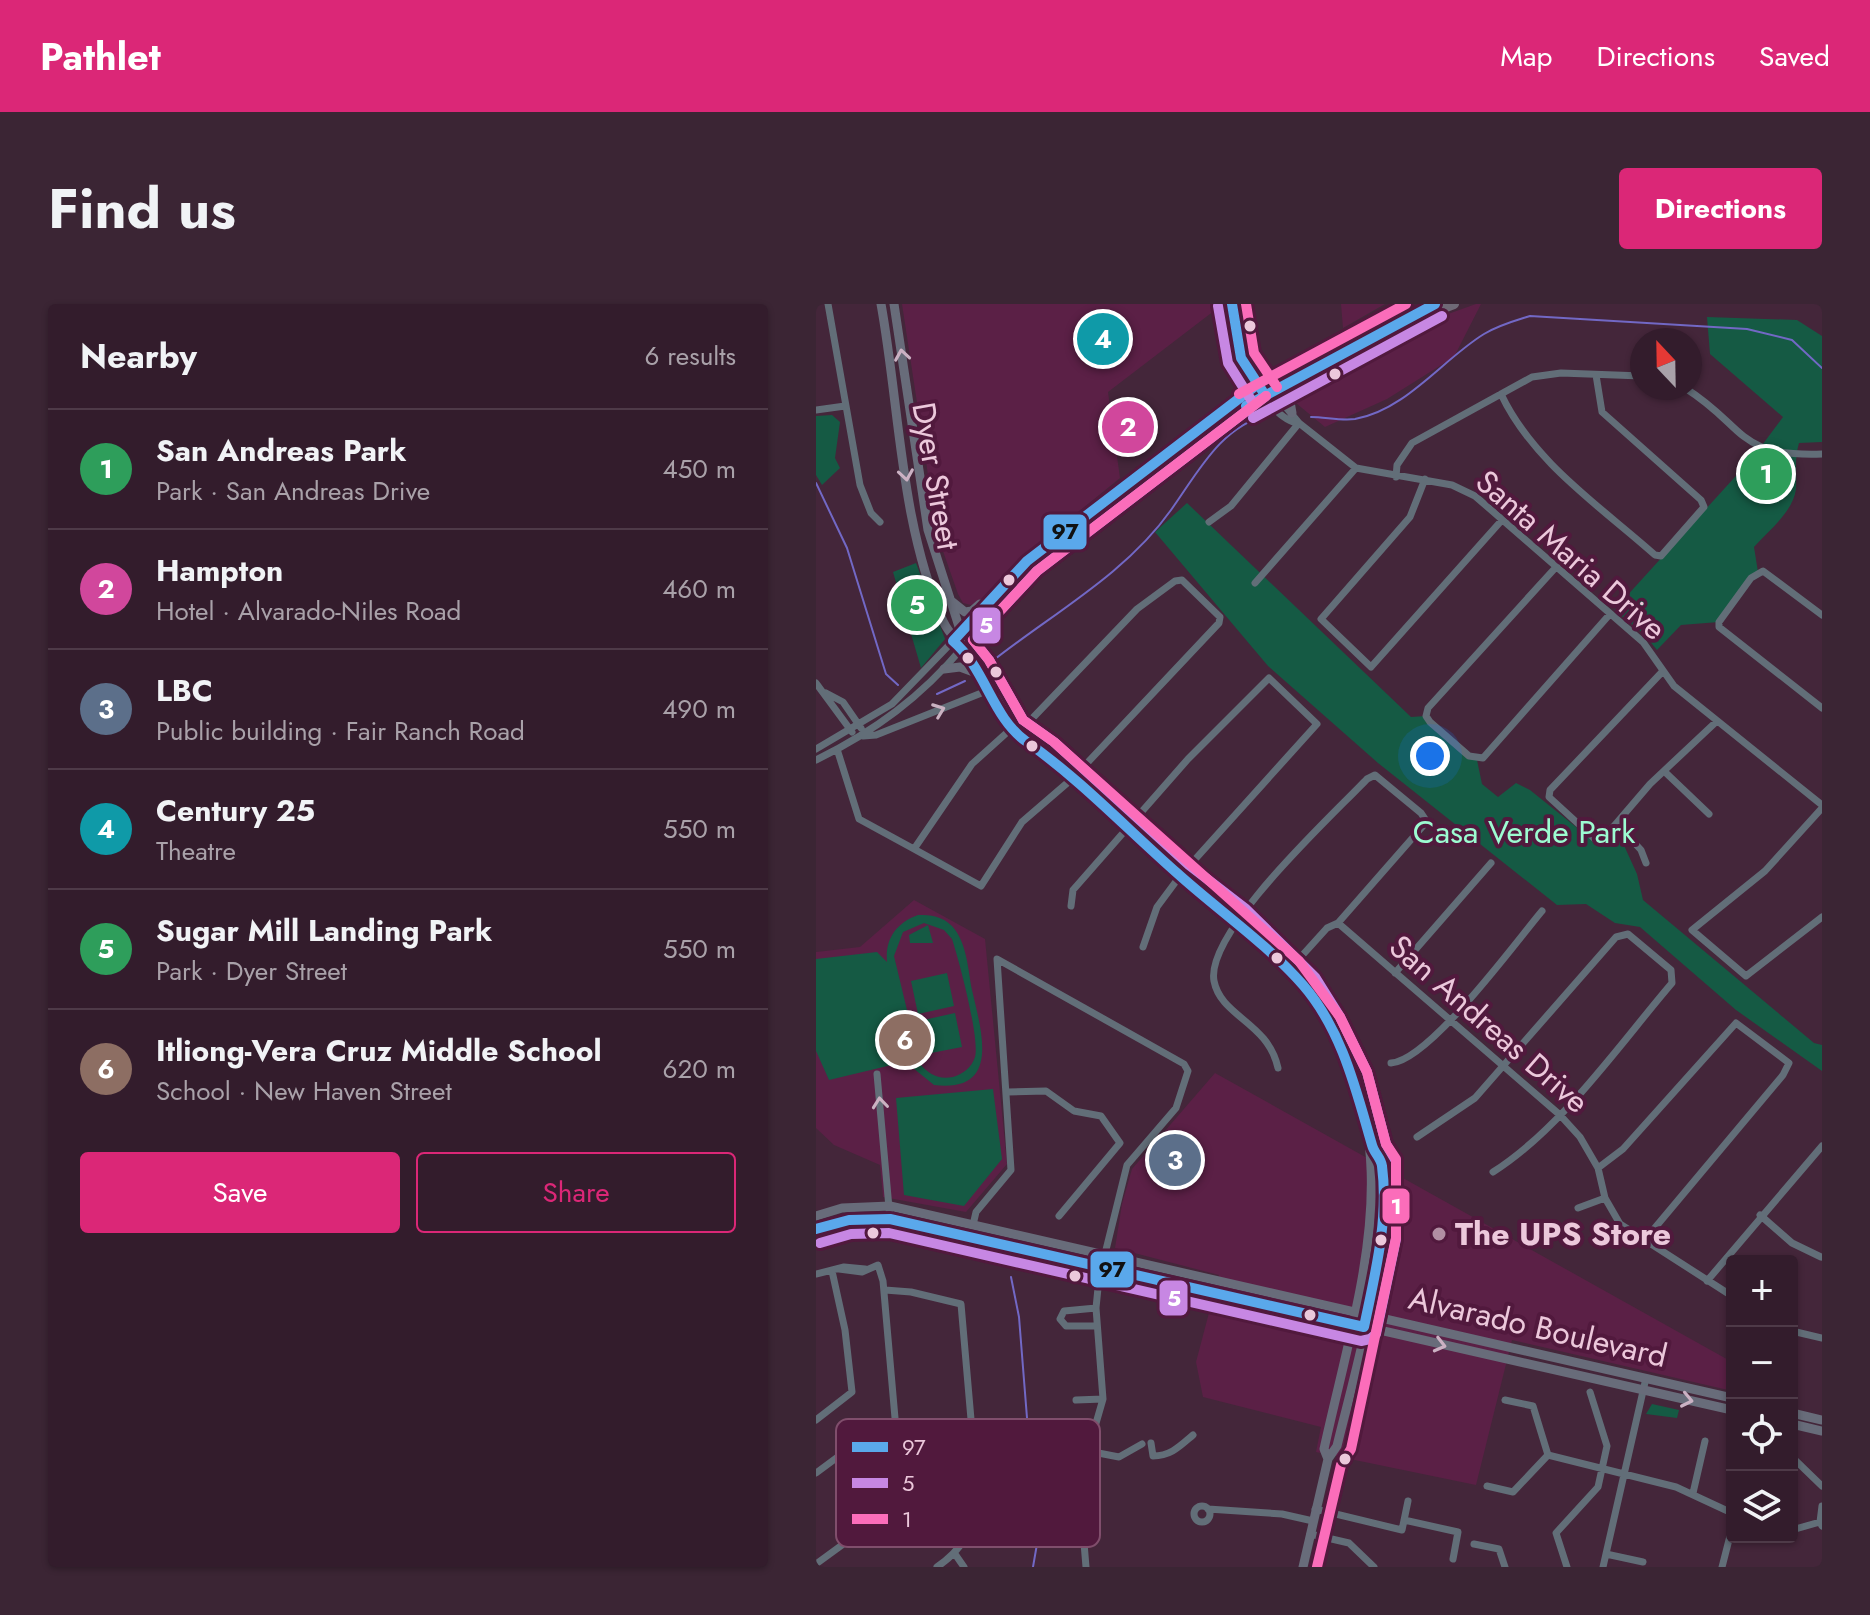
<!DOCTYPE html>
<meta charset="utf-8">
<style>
:root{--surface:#331c2c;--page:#3b2534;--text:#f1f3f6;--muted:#a9a1a9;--line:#4e3a48;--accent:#db2777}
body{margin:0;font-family:Jost,sans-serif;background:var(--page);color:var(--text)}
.controls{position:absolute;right:24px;bottom:24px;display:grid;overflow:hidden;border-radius:8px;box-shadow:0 2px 6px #0004}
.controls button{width:72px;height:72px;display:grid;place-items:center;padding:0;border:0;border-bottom:2px solid var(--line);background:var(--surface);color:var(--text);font:40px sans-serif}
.compass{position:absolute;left:814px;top:24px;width:72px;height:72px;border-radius:50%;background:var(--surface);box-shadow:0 2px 6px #0004;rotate:338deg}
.you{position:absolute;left:614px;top:452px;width:28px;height:28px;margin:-20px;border:6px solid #fff;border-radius:50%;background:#1a73e8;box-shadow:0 0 0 12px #1a73e833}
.badge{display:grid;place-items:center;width:52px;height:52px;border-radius:50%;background:var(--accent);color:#fff;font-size:26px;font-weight:700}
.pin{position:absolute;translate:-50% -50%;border:4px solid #fff;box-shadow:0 2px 8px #0006}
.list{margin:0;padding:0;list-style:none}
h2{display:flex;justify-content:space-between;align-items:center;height:104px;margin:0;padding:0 32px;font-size:34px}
h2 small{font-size:26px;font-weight:400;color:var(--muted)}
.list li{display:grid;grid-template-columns:52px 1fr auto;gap:24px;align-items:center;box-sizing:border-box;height:120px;padding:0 32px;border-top:2px solid var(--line)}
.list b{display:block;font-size:30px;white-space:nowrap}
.list p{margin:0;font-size:26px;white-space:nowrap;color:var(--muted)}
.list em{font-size:26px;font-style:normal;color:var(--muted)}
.actions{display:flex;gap:16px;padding:24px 32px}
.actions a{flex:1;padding:18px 0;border:2px solid var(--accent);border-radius:8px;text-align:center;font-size:28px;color:var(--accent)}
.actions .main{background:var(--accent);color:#fff}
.icon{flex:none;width:44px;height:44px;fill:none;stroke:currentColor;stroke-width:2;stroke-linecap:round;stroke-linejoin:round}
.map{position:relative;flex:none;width:1006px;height:1263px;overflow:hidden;border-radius:8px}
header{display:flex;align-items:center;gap:48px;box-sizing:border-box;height:112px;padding:0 40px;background:var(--accent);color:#fff}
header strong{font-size:38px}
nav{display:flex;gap:44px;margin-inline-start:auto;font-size:28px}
.intro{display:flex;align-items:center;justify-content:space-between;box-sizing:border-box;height:192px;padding:0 48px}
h1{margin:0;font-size:56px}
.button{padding:20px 36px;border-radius:8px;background:var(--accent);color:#fff;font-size:28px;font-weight:700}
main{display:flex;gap:48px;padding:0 48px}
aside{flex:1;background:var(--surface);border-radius:8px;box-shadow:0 2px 6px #0004}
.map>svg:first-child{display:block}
.built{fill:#5b2046}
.green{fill:#155a44;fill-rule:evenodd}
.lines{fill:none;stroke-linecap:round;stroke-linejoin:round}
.stream{stroke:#7268c5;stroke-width:2}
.minor{stroke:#626e78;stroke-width:7}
.major{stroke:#686c7a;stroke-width:9}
.highway{stroke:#6f6976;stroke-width:10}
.bus-1-casing{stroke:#51193d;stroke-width:16}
.bus-2-casing{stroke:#51193d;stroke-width:16}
.bus-3-casing{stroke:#51193d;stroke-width:16}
.bus-1{stroke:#5aa8eb;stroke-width:10}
.bus-2{stroke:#c787e3;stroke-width:10}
.bus-3{stroke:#fb6dba;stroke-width:10}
.oneway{stroke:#cbb1c3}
.oneway2{stroke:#cab2c2}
.bus-dot{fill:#ecc8db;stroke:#51193d;stroke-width:3}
.poi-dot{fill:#b18fa3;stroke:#51193d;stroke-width:3}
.labels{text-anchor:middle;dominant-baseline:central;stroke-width:8;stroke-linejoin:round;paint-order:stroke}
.street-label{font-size:32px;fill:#ecc8db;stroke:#51193d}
.park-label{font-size:32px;fill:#9cfbd1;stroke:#51193d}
.poi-label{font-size:32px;font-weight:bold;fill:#ecc8db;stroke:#51193d;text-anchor:start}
.key{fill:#51193d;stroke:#804e6c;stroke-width:2}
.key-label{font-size:22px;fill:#ecc8db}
.line-badge{stroke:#51193d;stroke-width:3}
.badge-label{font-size:22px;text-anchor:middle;font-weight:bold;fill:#fff}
.pale-badge-label{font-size:22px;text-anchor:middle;font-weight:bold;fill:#111}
</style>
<header>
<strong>Pathlet</strong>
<nav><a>Map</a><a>Directions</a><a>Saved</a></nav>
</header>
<div class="intro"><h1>Find us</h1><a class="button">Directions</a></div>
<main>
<aside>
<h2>Nearby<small>6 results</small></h2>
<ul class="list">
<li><span class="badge" style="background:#2e9e5b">1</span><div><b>San Andreas Park</b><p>Park · San Andreas Drive</p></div><em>450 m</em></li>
<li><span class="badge" style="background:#d1479c">2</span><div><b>Hampton</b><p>Hotel · Alvarado-Niles Road</p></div><em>460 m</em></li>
<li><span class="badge" style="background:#5c6f8a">3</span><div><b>LBC</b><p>Public building · Fair Ranch Road</p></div><em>490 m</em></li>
<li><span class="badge" style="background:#0f9aa8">4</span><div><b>Century 25</b><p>Theatre</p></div><em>550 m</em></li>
<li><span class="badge" style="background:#2e9e5b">5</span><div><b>Sugar Mill Landing Park</b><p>Park · Dyer Street</p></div><em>550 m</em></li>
<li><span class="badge" style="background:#8d6e63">6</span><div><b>Itliong-Vera Cruz Middle School</b><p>School · New Haven Street</p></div><em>620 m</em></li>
</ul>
<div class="actions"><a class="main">Save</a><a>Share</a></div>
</aside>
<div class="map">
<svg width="1006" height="1263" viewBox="0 0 1006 1263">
<rect width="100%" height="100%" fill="#44263a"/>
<path class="built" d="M86 0H407L292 88 304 174 197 261 162 299 155 301 147 299 142 290 121 230Z
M525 0H569L527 24Z
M660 0H665L638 53 571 95 509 123 463 85 559 36Z
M98 596 169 635 191 860 150 908 67 893 64 861 18 841 0 824V648L44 643Z
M399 769 916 1058 912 1086 696 1036 660 1181 500 1148 505 1123 387 1093 380 1058 403 971 299 944 306 900 316 865Z"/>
<path class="green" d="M891 13 981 16 1006 32V138L983 139C978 156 981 168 980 185 977 208 953 226 938 243L942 268 903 318 865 321 841 346 827 329 798 306 938 152 967 113 894 50Z
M16 111 24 118 19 154 24 164 6 181 0 171V112Z
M371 199 595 413 610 412 661 456 666 480 682 493 700 479 714 486 785 543 806 537 821 570 827 596 998 739 1006 741V767L920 706 824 623 799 619 770 600 741 601 562 459 452 362 339 228Z
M100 259 129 335 105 364 77 268Z
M102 611C115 611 126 612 136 622 151 638 152 666 156 686 165 726 186 789 118 781L97 764 87 731 84 759 13 776 0 747V655L61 648 71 658C69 635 80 619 102 611ZM108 619 128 626 136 635C143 656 164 735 159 753 156 763 147 770 137 773 122 776 113 770 104 760L78 652 87 628Z
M112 621 117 639H94L93 631Z
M131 669 138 702 102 710 95 677Z
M139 709 146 743 110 750 103 717Z
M177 785 186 855 148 902 88 891 80 794Z
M836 1100 863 1106 861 1114 830 1110Z"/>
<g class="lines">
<path class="stream" d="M495 113C509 113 525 117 539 115 590 106 627 55 668 30 683 21 698 17 714 12L931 25 976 36 1006 64
M0 179 31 244 70 370 82 381
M174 359C234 311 309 271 355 206 381 170 405 121 453 111
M121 390 149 377
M195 973 203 1013 221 1240 217 1263"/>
<path class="minor" d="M12 0 44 181 55 209 64 218
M416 0C420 18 419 39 426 56 435 75 460 118 483 119
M431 0 438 47 464 96 483 119 540 164 636 181 659 192 827 338 858 382 1006 501
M869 84C931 123 919 153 1006 150
M685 90C717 158 784 202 839 251L845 252 888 203 885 196 786 108 780 71
M0 106 29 102
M580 173 581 161 596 139 716 73 745 69 826 72
M609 175 594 213 505 315 555 363 686 216
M393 218 415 202 483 119
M741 262 612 404 610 412 614 418 653 452 667 454 794 310
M439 279 540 164
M1006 311 947 267 935 274 903 318V323L1006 404
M847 367 734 486 733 493 781 537 786 536 834 480 901 417
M0 379 36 428
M10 389 27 398 45 424
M196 424 156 460 98 545 165 582 206 518 257 474 403 319 404 313 366 276 359 277 321 305 209 422
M47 432 60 431 173 386
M0 445 76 400 137 337
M21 445 43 515 98 545
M0 456C59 427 105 393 147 343
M849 468 893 510
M1006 504 949 567 876 626 930 672 1006 613
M801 520 825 546 830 559
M255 602 257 586 372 455 453 374 501 420 364 572 341 603 327 643
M522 619 744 811 764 833 782 864 789 894 804 920 916 992
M579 669 675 559
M575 759C613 757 699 639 726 607
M462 764C452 718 405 713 398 677 389 628 516 512 551 475L559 471 605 509 609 515 607 522 522 619 511 624 473 666
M61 770 74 915
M192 788 230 787 258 807 285 812 304 839 243 912
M601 833 659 794 800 633 812 630 855 666 856 679C803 741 745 825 677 868
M782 864 807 845 920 719 973 759 967 771 827 938
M762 904 789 894
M944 911 976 939 1005 953
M157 921 160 908 195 866 181 655 368 760 372 767 360 804 311 861 283 974 280 1004 287 1095 263 1178 270 1263
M0 970 28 963 49 965
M891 977 1006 842
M69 986 95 988 145 1000 162 1196C156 1227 147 1245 121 1263
M280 1004 248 1007 244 1015 250 1022H281
M976 1027 1006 1034
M260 1096 287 1095
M689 1096 717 1102 732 1151
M0 1116 36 1088 29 1026 16 967
M335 1139 337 1152C355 1152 364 1142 377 1131
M272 1147 303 1153 326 1140
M976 1153 1006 1182
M0 1169 50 1132 80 1125
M671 1182 697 1188 732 1151 860 1183 916 1209
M877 1189 889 1137
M378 1210a8 8 0 1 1 16 0a8 8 0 1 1-16 0Z
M392 1205 466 1210 497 1217
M499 1205 586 1226 592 1197
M588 1216 642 1228 637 1255
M1004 1218 1006 1202
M976 1226 1004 1218 1006 1222
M494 1230 533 1239 558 1263
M658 1240 683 1245 689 1263
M139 1250 148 1263
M790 1250 827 1258
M0 1260 63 1214 80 1196 84 1171 67 977 62 961 46 968 23 965
M751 1263 740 1229 782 1183 791 1142 774 1088
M787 1263 830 1074
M906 1263 916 1224"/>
<path class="major" d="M65 0C84 105 84 219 127 317 133 330 140 335 148 345 157 356 164 370 171 382 189 411 193 434 229 448
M78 0 112 226 146 332
M597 12 619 0
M476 109 473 92 481 75
M134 296 149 308 156 307 164 300
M137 337 211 257 417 96 592 0
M147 343 219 266 403 122 441 95 580 20
M128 365 144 363 163 370
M173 386 229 448 473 666C607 817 546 972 508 1145L512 1155
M0 912 26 904 74 902 916 1094
M0 925 33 916 74 915 916 1106
M976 1109 1006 1116
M976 1120 1006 1127
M487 1263 512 1155 521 1142C535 1082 592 892 557 846"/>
<path class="highway" d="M574 24 638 0"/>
<g class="bus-1-casing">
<path id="bus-1" d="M416 0 425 54 449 91
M430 102 619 0
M0 925 33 916 74 915 548 1023C559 970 573 916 566 862 565 854 558 849 556 841 540 786 526 726 487 681 449 638 403 607 361 569 311 525 265 476 211 438 176 414 170 365 137 337L211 257 442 80"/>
</g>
<g class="bus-2-casing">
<path id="bus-2" d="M402 2 412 59 437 99
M437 114 626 12
M4 939 35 930 73 929 545 1037 554 1035 560 1030 580 935V857L570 840 551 768 524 713 499 673 430 605 373 561 238 438 207 416 173 356 157 336 221 267 450 92"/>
</g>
<g class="bus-3-casing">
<path id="bus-3" d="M430 0 438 49 461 83
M423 90 590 0
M450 92 221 267 157 336 173 356 207 416 238 438 483 657 524 713 551 768 570 840 580 855V934L535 1145 525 1161 501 1263"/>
</g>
<use href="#bus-1" class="bus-1"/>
<use href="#bus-2" class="bus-2"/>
<use href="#bus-3" class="bus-3"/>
</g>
<defs><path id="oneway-chevron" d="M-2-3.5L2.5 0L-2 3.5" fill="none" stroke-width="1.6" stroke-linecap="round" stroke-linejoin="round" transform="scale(2)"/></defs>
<g class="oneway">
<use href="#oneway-chevron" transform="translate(86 51) rotate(-99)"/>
<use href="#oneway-chevron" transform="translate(90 171) rotate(81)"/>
<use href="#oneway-chevron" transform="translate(624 1041) rotate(14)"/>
<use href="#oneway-chevron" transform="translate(871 1096) rotate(12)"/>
</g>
<g class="oneway2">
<use href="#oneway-chevron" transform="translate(123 406) rotate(-21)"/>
<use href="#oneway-chevron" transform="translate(64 799) rotate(-96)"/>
</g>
<g class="bus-dot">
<circle cx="434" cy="22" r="7"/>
<circle cx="519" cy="70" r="7"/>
<circle cx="193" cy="276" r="7"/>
<circle cx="152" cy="354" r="7"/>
<circle cx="180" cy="368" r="7"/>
<circle cx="216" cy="442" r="7"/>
<circle cx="461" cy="654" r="7"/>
<circle cx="57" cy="929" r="7"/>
<circle cx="565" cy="936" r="7"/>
<circle cx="259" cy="972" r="7"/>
<circle cx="494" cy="1011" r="7"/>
<circle cx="529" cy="1155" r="7"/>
</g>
<circle class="poi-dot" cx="623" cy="930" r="8"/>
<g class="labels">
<g class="street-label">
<text transform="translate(120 172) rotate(80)">Dyer Street</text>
<text transform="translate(755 251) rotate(41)">Santa Maria Drive</text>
<text transform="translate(673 720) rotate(41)">San Andreas Drive</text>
<text transform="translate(722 1023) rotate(13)">Alvarado Boulevard</text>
</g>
<g class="park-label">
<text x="708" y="528">Casa Verde Park</text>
</g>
<g class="poi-label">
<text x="639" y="930">The UPS Store</text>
</g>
</g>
<rect x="20" y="1115" width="264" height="128" rx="12" class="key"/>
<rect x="36" y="1138" width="36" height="10" fill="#5aa8eb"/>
<rect x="36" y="1174" width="36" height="10" fill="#c787e3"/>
<rect x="36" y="1210" width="36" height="10" fill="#fb6dba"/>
<g class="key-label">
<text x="86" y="1151">97</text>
<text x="86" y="1187">5</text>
<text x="86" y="1223">1</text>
</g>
<g class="line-badge">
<rect x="226" y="209" width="46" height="38" rx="8" fill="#5aa8eb"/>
<rect x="155" y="302" width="31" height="39" rx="8" fill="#c787e3"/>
<rect x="565" y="883" width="30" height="38" rx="8" fill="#fb6dba"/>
<rect x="273" y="946" width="46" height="39" rx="8" fill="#5aa8eb"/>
<rect x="342" y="975" width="31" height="38" rx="8" fill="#c787e3"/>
</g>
<g class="badge-label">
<text x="170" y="329">5</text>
<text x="580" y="910">1</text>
<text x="358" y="1002">5</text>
</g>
<g class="pale-badge-label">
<text x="249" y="235">97</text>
<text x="296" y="973">97</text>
</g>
</svg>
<div class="controls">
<button>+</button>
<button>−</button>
<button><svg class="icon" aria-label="locate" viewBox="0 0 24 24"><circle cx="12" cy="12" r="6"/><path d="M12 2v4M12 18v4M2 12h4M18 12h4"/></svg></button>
<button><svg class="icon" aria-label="layers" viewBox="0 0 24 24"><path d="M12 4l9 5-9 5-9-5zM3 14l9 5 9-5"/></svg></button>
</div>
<svg class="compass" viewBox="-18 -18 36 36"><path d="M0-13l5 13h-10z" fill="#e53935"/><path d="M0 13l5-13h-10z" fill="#a9a1a9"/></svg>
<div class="you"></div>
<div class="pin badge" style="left:950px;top:170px;background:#2e9e5b">1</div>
<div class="pin badge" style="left:312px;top:123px;background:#d1479c">2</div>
<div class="pin badge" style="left:359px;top:856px;background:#5c6f8a">3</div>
<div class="pin badge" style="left:287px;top:35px;background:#0f9aa8">4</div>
<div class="pin badge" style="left:101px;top:301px;background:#2e9e5b">5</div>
<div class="pin badge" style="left:89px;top:736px;background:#8d6e63">6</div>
</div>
</main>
